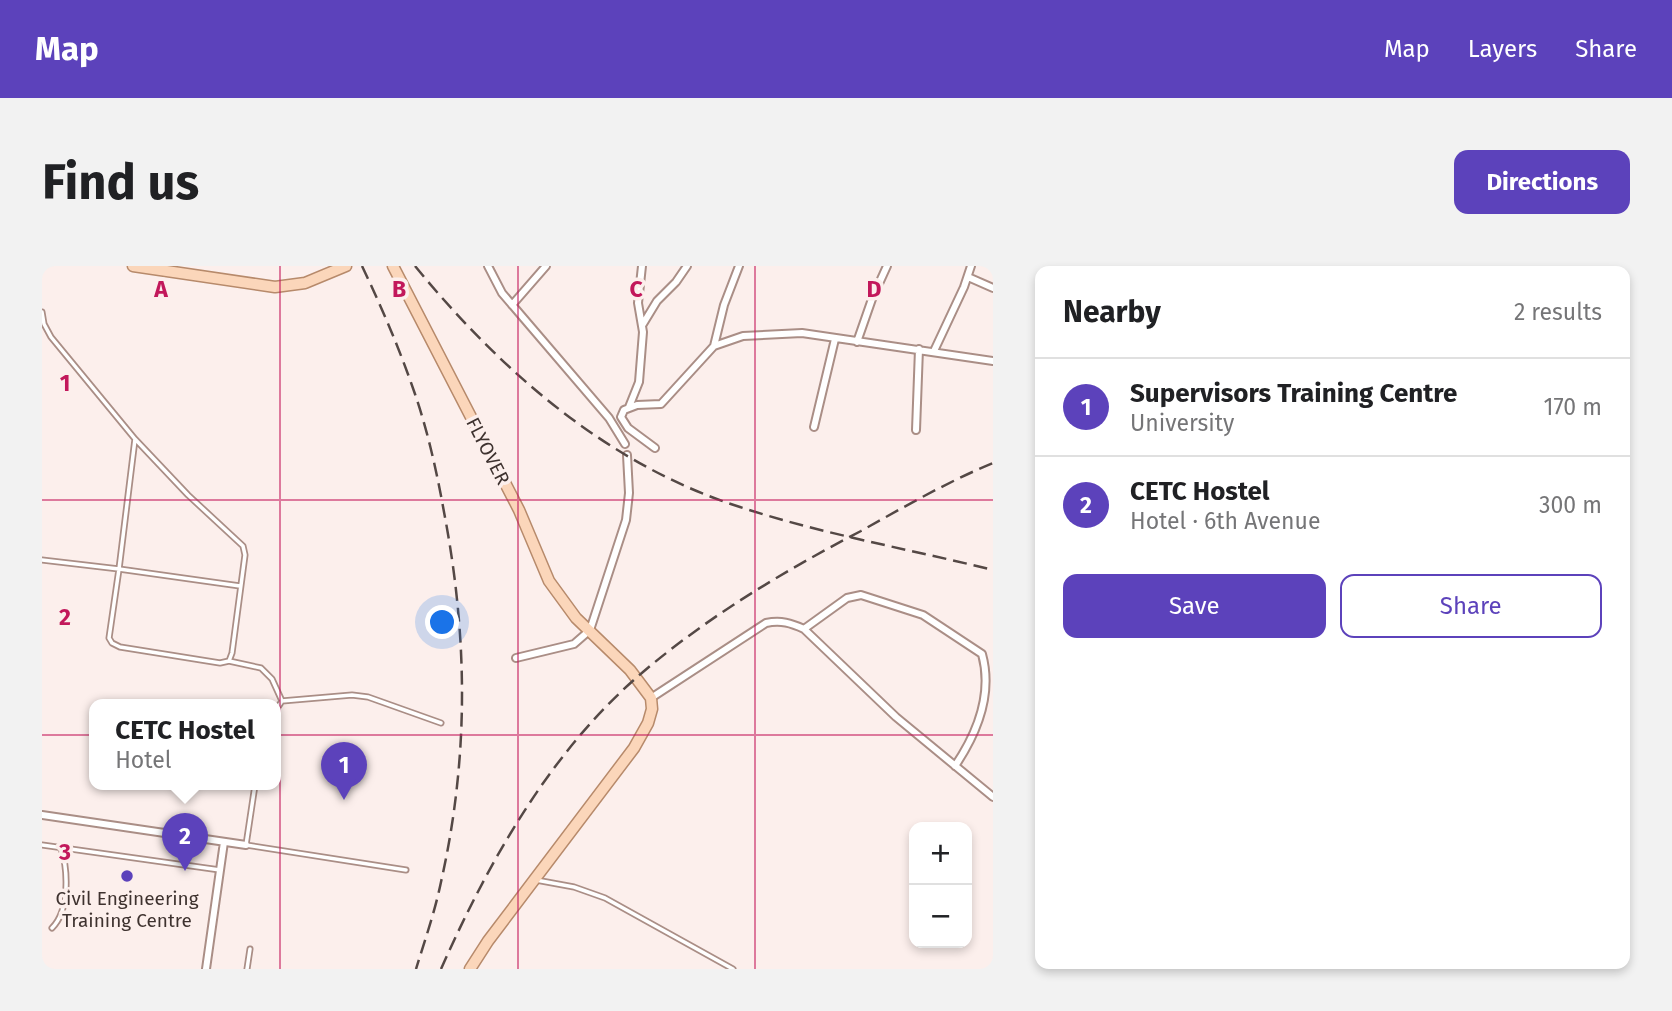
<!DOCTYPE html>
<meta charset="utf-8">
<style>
:root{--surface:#fff;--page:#f2f2f2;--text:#202124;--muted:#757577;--line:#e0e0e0;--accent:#5c42bb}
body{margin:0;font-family:"Fira Sans",sans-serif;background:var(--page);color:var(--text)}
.controls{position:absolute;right:21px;bottom:21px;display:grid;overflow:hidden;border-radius:14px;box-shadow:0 4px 10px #0003}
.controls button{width:63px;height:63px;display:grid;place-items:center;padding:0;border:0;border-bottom:2px solid var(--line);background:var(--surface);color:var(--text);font:35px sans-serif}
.you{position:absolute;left:401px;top:357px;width:24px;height:24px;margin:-18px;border:5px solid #fff;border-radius:50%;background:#1a73e8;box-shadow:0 0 0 10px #1a73e833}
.badge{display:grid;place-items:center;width:46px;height:46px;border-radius:50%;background:var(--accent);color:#fff;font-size:23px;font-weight:700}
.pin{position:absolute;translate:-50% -58px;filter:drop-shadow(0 2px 4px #0008)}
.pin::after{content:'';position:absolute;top:37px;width:24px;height:21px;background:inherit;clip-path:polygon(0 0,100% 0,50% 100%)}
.popup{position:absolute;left:47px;top:433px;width:192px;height:91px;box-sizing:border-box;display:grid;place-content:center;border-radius:14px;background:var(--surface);filter:drop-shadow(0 2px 5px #0005);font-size:23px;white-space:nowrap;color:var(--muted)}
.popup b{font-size:26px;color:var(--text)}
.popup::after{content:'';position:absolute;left:50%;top:100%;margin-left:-14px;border:14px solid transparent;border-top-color:var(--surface)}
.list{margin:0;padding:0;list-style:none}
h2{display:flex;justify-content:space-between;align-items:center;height:91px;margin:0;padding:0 28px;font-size:30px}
h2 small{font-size:23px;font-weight:400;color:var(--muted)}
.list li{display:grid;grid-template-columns:46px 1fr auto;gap:21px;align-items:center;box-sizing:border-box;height:98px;padding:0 28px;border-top:2px solid var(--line)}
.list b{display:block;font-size:26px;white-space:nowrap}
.list p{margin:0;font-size:23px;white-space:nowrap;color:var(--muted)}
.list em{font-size:23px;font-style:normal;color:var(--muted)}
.actions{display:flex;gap:14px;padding:21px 28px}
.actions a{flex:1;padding:16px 0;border:2px solid var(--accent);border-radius:14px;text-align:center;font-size:24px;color:var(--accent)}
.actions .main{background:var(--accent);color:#fff}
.map{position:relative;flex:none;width:951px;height:703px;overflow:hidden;border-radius:14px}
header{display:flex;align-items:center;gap:42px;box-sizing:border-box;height:98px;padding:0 35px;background:var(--accent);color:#fff}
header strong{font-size:33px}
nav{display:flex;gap:38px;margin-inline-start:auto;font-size:24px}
.intro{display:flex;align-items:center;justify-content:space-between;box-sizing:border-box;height:168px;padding:0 42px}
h1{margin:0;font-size:49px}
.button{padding:18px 32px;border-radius:14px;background:var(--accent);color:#fff;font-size:24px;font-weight:700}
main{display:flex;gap:42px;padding:0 42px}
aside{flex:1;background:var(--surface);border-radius:14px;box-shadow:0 4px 10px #0003}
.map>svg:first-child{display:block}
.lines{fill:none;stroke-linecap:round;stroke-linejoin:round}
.service-casing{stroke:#aa8e86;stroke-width:7}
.minor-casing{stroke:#aa8e86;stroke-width:10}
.primary-casing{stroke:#b78a6b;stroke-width:13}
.service{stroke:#fff;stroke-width:3.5}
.minor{stroke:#fff;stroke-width:6}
.primary{stroke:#fbd6ba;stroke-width:10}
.rail{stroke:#544845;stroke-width:2.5;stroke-dasharray:14 7;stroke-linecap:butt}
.grid{fill:none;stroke:#c2185b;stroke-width:2;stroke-opacity:0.55}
.poi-dot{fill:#5c42bb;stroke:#fcefec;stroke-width:2.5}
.labels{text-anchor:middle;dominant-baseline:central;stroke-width:7;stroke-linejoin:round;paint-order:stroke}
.street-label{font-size:19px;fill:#3e322f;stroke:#fcefec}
.poi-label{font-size:19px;fill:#3e322f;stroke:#fcefec}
.grid-label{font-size:23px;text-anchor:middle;font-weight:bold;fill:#c2185b;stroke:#fcefec;stroke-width:7;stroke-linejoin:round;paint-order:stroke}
</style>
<header>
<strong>Map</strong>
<nav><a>Map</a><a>Layers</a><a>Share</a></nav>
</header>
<div class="intro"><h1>Find us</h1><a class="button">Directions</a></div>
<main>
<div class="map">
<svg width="951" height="703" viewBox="0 0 951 703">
<rect width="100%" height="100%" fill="#fcefec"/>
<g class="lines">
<g class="service-casing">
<path id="service" d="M0 46 2 58 9 71 93 173 77 303 198 320
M0 294 77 303 67 372 70 377 78 381 178 397 187 395 190 387 203 289 201 280 146 229 93 173
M187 395 219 402 230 413 240 435 234 444
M240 435 310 429 326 431 399 457
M213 519 204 579 364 604
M0 579 178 604
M494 614 532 621 563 632 691 703
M10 662C28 644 26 604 19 582
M205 703 208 683"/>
</g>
<g class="minor-casing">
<path id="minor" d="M446 0 460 27 567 152 583 178
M926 11 951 22
M470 39 504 0
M601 58 615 35 634 16 645 0
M815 76 830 33 845 0
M672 80 682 39 697 0
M892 85 922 21 929 0
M587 141 597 116 601 66 596 37 600 0
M772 161 793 73
M874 164 877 83
M613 182 586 162 579 151 582 144 595 139 619 138 672 80 701 70 760 67 951 95
M762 363 805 332 819 329 881 349 940 388C951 428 936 466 913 500
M474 392 532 378 548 364 584 254 587 227 585 189
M609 432 724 357C739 354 749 357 762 363L854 451 951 531
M0 549 204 579
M164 703 182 576"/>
</g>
<g class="primary-casing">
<path id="primary" d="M91 0 233 21 263 17 304 0
M351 0 477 244 507 315 534 352 588 404 609 432 610 443 606 457 592 482 446 675 428 703"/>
</g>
<use href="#service" class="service"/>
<use href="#minor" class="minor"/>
<use href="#primary" class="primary"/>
<path class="rail" d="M320 0C340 42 358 84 373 128 386 166 395 207 402 246 426 371 427 492 399 616 393 645 383 674 374 703
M373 0C459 105 566 199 698 241 780 268 867 283 951 304
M399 703C447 595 509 484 601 406 667 350 742 305 819 265 862 241 905 216 951 197"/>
</g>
<path class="grid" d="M238 0V703M476 0V703M713 0V703M0 234H951M0 469H951"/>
<circle class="poi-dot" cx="85" cy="610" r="7"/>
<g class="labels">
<g class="street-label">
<text transform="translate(446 185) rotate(63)">FLYOVER</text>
</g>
<g class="poi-label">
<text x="85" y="632">Civil Engineering<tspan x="85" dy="22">Training Centre</tspan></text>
</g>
</g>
<g class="grid-label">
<text x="119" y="31">A</text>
<text x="357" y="31">B</text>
<text x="594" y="31">C</text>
<text x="832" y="31">D</text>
<text x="23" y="125">1</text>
<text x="23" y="359">2</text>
<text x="23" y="594">3</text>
</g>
</svg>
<div class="controls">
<button>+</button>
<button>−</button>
</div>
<div class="you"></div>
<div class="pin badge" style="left:302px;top:534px">1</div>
<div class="pin badge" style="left:143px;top:605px">2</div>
<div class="popup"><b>CETC Hostel</b>Hotel</div>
</div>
<aside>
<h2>Nearby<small>2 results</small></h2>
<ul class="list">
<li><span class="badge">1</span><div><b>Supervisors Training Centre</b><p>University</p></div><em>170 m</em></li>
<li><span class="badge">2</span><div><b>CETC Hostel</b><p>Hotel · 6th Avenue</p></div><em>300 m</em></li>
</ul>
<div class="actions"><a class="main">Save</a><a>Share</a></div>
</aside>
</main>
